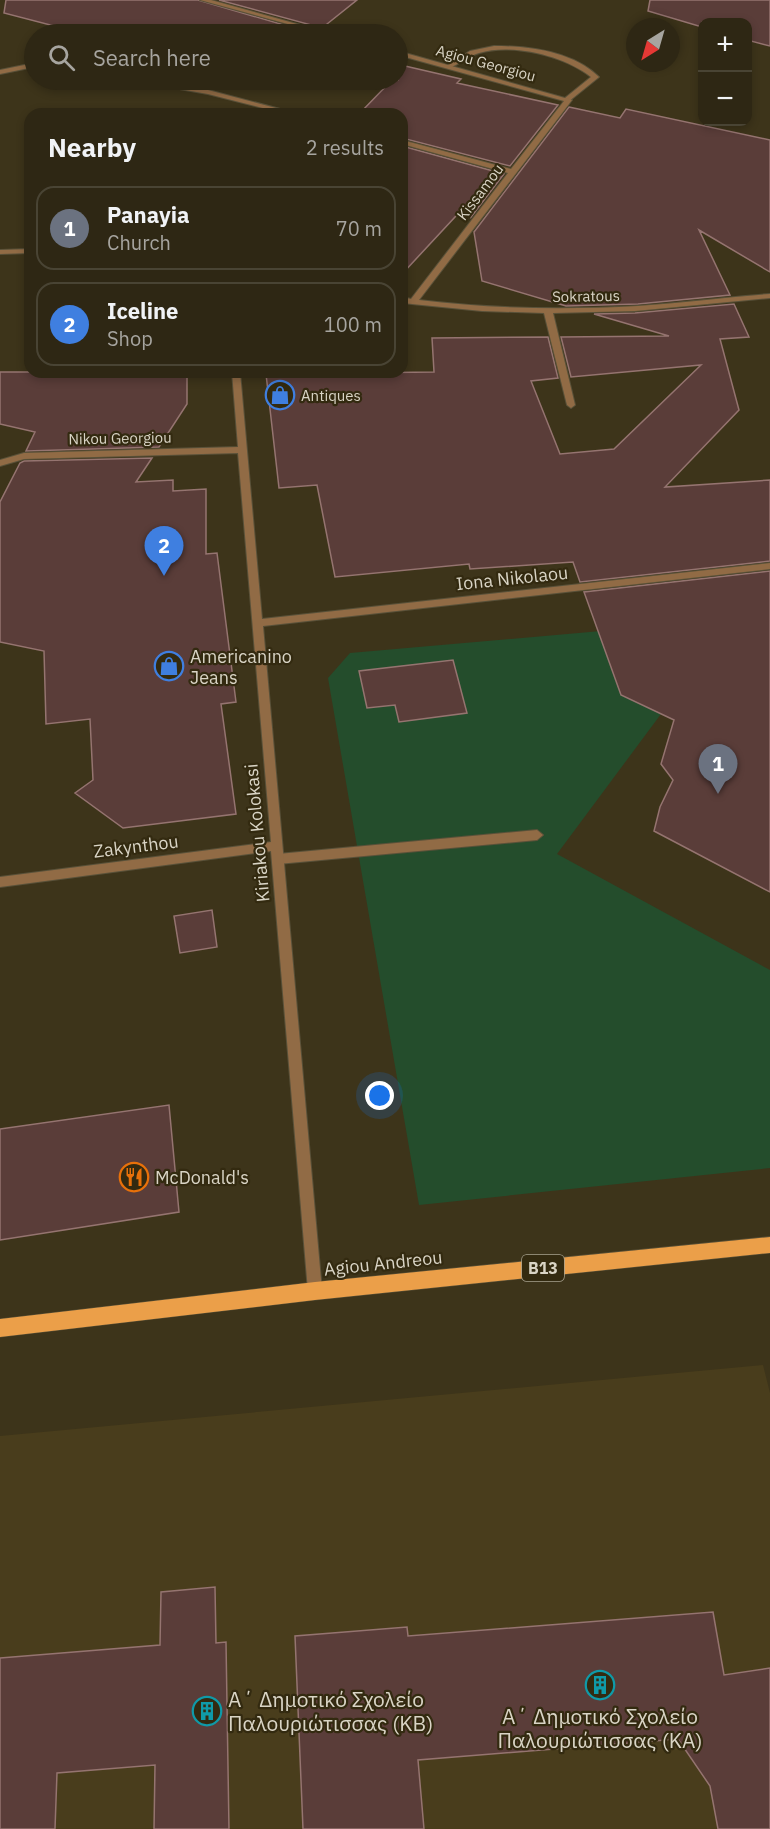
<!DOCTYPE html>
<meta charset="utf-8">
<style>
:root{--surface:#2e2714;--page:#362f1d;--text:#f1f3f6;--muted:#a7a5a0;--line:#494434;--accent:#f3a082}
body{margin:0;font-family:"IBM Plex Sans",sans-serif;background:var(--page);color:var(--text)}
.controls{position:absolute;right:18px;top:18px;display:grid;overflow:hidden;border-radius:12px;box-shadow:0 3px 9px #0003}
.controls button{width:54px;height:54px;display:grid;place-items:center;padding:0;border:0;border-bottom:2px solid var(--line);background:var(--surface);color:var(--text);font:30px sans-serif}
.compass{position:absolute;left:626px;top:18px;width:54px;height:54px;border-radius:50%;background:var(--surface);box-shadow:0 3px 9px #0003;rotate:217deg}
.you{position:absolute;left:380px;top:1096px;width:21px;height:21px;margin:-15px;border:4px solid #fff;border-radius:50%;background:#1a73e8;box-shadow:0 0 0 9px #1a73e833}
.badge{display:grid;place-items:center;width:39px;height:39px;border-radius:50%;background:var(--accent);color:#fff;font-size:20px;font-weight:700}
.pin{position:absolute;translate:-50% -50px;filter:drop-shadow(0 2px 3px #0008)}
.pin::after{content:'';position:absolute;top:32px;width:21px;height:18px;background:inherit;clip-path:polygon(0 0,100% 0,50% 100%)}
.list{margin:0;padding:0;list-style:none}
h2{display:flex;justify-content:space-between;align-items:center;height:78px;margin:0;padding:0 24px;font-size:26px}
h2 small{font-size:20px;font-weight:400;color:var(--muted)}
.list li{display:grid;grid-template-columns:39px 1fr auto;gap:18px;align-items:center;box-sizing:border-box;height:84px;margin:0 12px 12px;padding:0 12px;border:2px solid var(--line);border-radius:18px}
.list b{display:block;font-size:22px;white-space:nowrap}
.list p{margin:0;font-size:20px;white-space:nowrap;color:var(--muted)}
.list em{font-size:20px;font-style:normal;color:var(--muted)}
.icon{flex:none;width:33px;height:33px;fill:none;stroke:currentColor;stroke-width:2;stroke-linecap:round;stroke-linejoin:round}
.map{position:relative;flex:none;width:770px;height:1829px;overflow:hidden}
.search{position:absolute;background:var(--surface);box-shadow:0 3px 9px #0003;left:24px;top:24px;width:384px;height:66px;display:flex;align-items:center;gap:15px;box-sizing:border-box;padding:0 21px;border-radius:33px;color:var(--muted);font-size:22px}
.panel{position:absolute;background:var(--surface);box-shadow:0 3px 9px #0003;left:24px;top:108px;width:384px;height:270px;border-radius:18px}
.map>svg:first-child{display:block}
.built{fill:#493d1c}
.green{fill:#244d2c}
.building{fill:#5a3d39;stroke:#957470;stroke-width:1.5}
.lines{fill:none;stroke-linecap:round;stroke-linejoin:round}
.service-casing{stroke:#595139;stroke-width:2}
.minor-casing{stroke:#595139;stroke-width:2}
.primary-casing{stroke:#595139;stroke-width:1}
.service{fill:#916b45;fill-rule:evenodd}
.minor{fill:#916b45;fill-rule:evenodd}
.primary{fill:#eb9f49;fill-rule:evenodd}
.labels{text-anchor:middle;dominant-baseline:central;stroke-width:4.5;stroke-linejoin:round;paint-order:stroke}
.far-street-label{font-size:15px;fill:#d9d4c5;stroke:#332a10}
.far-poi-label{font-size:15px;fill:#d9d4c5;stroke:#332a10;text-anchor:start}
.shield{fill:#332a10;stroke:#a7a18f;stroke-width:1.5}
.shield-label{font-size:16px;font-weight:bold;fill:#d9d4c5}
.street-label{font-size:18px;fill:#d9d4c5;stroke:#332a10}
.poi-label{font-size:18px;fill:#d9d4c5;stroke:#332a10;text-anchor:start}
.near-poi-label{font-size:21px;fill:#d9d4c5;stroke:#332a10;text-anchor:start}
</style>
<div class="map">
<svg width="770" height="1829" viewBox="0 0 770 1829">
<rect width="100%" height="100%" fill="#3d341a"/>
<path class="built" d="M763 1365 770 1393V1829H0V1436Z"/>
<path class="green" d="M669 625 687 679 557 854 770 970V1168L419 1205 328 678 350 653Z"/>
<path class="building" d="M6 0H198L315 34H85L4 13Z
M219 0H357L322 28Z
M650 0H770V46L747 40V22H702V27L648 11Z
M405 66 461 79 457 83 558 105 510 166 402 138V114H359L392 80H398V74Z
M569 107 620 118 626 109 770 140V272L699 230 730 295 638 304 566 306 482 281 474 232Z
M402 146 504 174 471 217 469 202 402 274Z
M734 304 749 337 720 339 739 410 665 487 770 480V561L580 582 573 562 470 569 469 564 335 577 317 485 279 488 266 374 434 372 432 338 548 337 558 378 531 381 560 454 614 449 701 365 571 377 561 337 669 336 594 314 635 313Z
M0 372H187V404L159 447 26 451 35 432 0 424Z
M152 458 136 482 173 480V491L206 489V554L217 553 236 702 221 704 236 814 123 828 75 793 93 780 90 719 46 724 44 651 0 642V502L20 463 24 461Z
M770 571V892L654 831 660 807 673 780 661 764 674 720 621 695 584 592Z
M453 660 467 713 399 722 395 705 367 708 359 671Z
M212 910 217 947 180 953 174 916Z
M169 1105 179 1212 0 1240V1129Z
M215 1587 216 1643 226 1642 229 1829H154L155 1765 57 1773 55 1829H0V1658L160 1645 161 1592Z
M713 1612 724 1675 770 1668V1829H718L710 1786 678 1739 418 1760 424 1829H303L295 1636 407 1627 408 1636Z"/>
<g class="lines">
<g class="service-casing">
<path id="service" d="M494 46C529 46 572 51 599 77L568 102H565V98L591 77C564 56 513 43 479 53 469 56 460 63 450 68L445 67 470 51Z
M537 830 543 835 537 840 278 864 274 862 272 859 274 856 278 854Z"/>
</g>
<g class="minor-casing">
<path id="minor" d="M200 0H211L333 34H324Z
M398 51 572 100 419 300C492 309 566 310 638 306 682 303 726 297 770 294V298L635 311 553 313 575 405 571 408 567 405 544 313 482 311 402 303V297L411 299 508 173 402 144V140L511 169 564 101 398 55Z
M34 63V67L0 74V70Z
M128 80H142L208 90 299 114H286L208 94Z
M30 249V253L0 254V250Z
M232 372H240L262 619 770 563V569L263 626 322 1291 320 1296 315 1298 310 1296 308 1291 271 851 0 887V877L271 842 238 453 24 459 0 466V460L24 453 238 447Z"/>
</g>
<g class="primary-casing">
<path id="primary" d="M770 1237V1253L315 1300 0 1337V1319L315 1282Z"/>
</g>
<use href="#service" class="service"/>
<use href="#minor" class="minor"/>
<use href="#primary" class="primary"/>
</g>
<defs>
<g id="shop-ring" transform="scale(1.5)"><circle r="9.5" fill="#332a10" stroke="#3f7fe0" stroke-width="1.5"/><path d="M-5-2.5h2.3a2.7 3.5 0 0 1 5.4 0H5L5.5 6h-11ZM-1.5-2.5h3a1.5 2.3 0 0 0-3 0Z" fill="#3f7fe0"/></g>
<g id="restaurant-ring" transform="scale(1.5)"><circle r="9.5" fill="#332a10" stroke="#e8710a" stroke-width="1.5"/><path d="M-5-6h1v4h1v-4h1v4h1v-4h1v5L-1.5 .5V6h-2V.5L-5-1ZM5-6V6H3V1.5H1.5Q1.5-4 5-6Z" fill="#e8710a"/></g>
<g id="building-ring" transform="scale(1.5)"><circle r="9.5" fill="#332a10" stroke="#0f9aa8" stroke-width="1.5"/><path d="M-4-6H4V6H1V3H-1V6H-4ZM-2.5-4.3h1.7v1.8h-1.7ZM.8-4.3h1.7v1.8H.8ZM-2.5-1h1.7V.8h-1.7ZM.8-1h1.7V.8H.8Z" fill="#0f9aa8"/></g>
</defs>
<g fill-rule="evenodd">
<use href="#shop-ring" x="280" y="395"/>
<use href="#shop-ring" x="169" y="666"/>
<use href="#restaurant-ring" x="134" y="1177"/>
<use href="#building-ring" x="600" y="1685"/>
<use href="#building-ring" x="207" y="1711"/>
</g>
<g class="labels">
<g class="far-street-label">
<text transform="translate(486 63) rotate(15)">Agiou Georgiou</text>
<text transform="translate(480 192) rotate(-53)">Kissamou</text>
<text transform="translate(586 296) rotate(-1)">Sokratous</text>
<text transform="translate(120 438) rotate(-1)">Nikou Georgiou</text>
</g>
<g class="far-poi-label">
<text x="301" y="395">Antiques</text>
</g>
<rect class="shield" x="522" y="1255" width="42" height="26" rx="4.5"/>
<g class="shield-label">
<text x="543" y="1268">B13</text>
</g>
<g class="street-label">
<text transform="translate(512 578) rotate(-6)">Iona Nikolaou</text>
<text transform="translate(257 833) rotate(-95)">Kiriakou Kolokasi</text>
<text transform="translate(136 846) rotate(-7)">Zakynthou</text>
<text transform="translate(383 1263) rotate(-6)">Agiou Andreou</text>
</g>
<g class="poi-label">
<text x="190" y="656">Americanino<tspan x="190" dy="21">Jeans</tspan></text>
<text x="155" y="1177">McDonald's</text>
</g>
<g class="near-poi-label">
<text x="228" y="1699">Α΄ Δημοτικό Σχολείο<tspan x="228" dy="24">Παλουριώτισσας (ΚΒ)</tspan></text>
<text x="600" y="1716" text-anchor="middle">Α΄ Δημοτικό Σχολείο<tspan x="600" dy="24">Παλουριώτισσας (ΚΑ)</tspan></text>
</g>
</g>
</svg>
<div class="controls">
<button>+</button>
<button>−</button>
</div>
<svg class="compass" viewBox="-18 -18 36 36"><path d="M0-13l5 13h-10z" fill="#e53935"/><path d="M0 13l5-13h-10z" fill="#a7a5a0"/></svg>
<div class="you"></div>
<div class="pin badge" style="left:718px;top:794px;background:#6b7280">1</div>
<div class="pin badge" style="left:164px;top:576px;background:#3f7fe0">2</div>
<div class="search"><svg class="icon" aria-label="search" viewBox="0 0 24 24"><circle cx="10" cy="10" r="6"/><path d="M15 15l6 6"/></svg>Search here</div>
<section class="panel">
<h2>Nearby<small>2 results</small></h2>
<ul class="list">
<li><span class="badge" style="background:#6b7280">1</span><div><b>Panayia</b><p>Church</p></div><em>70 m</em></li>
<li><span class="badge" style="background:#3f7fe0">2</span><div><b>Iceline</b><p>Shop</p></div><em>100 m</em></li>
</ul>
</section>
</div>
